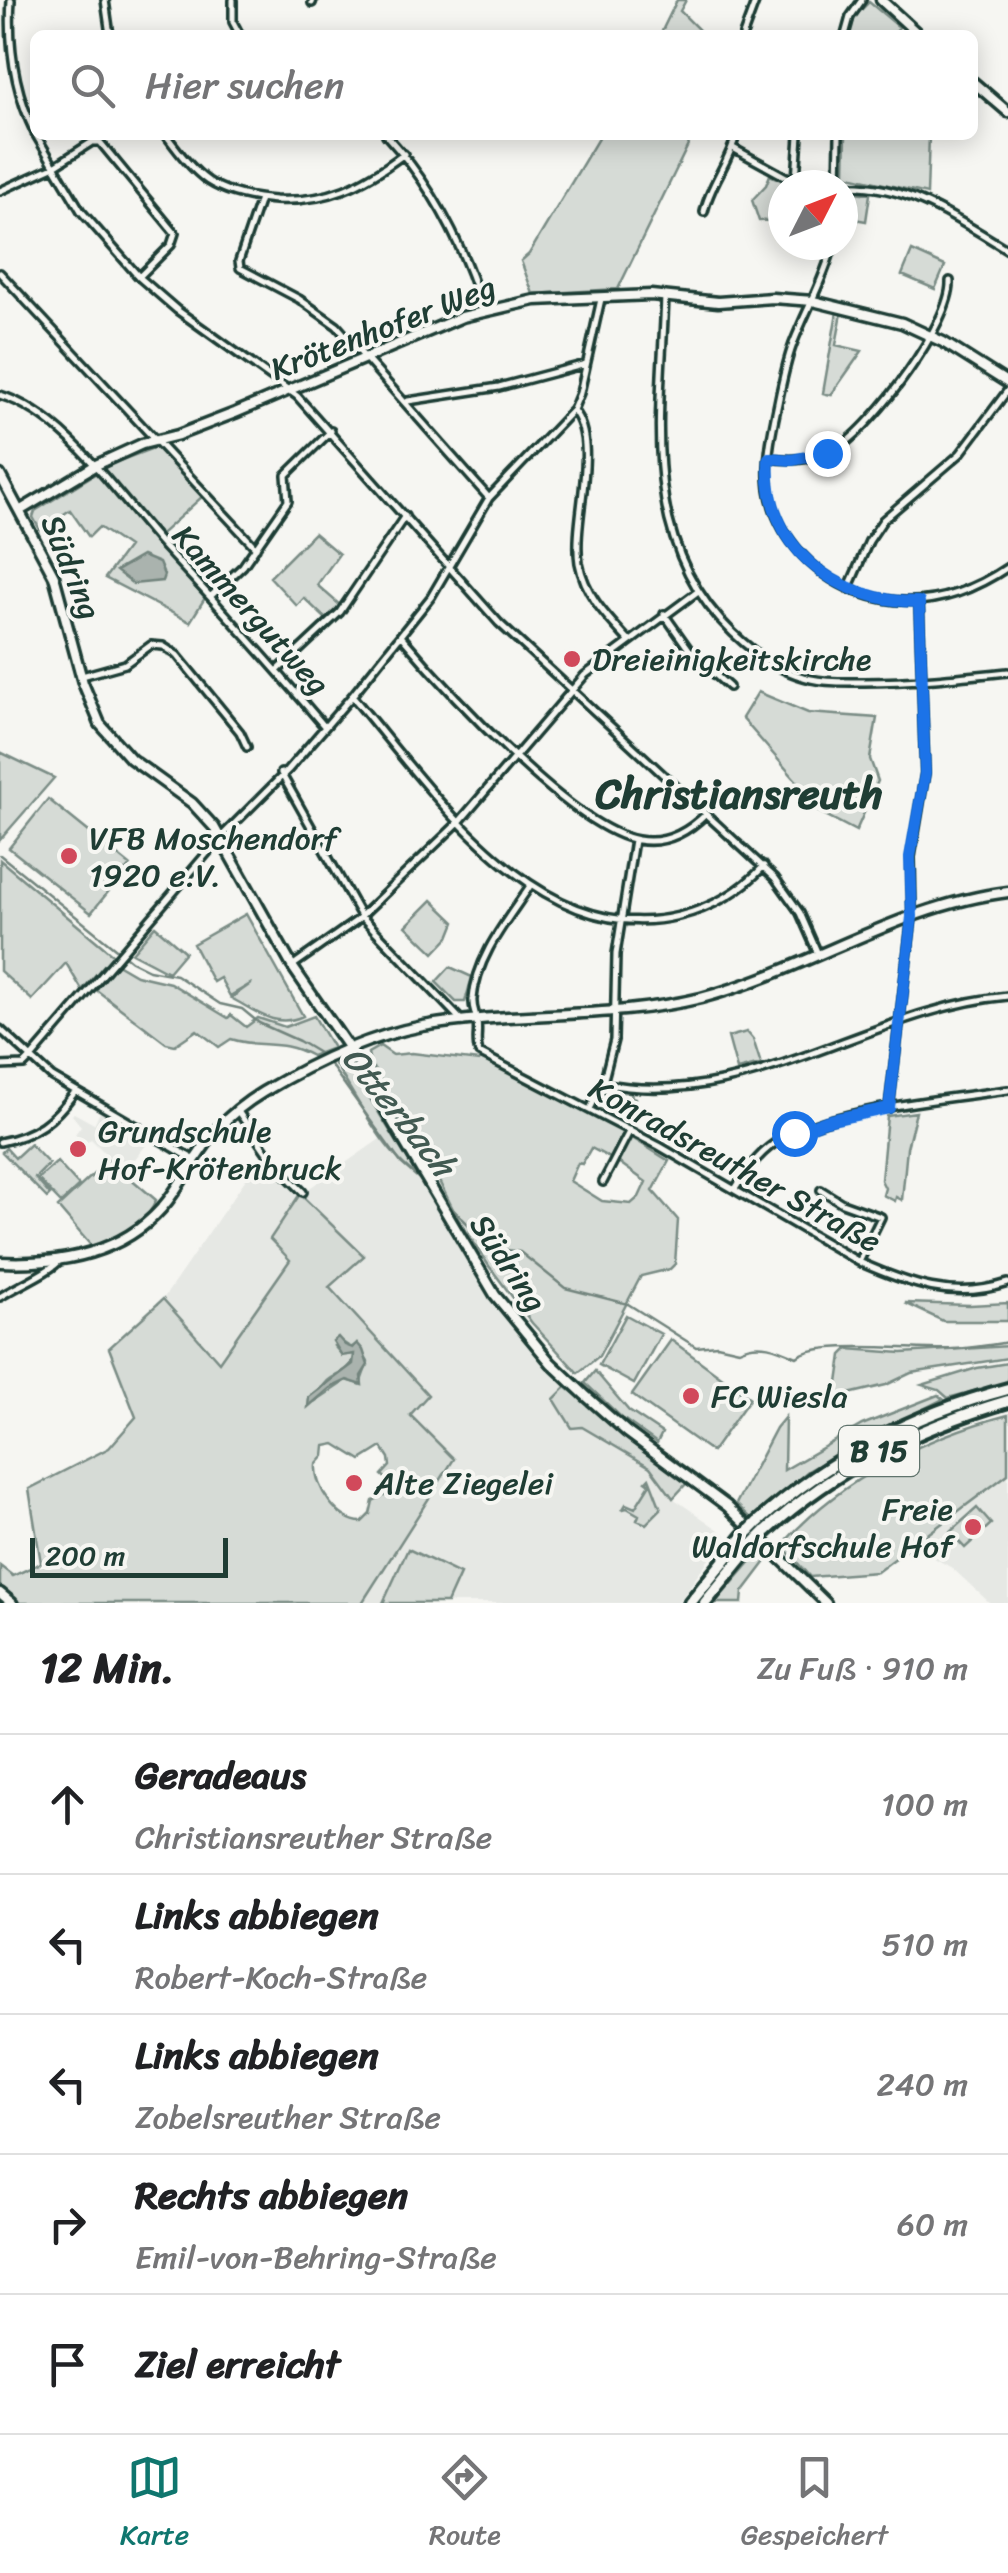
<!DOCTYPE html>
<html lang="de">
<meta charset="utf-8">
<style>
:root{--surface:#fff;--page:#f2f2f2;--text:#202124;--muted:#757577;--line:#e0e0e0;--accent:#0f766e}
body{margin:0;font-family:Sriracha,sans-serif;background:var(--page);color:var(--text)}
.compass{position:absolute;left:768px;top:170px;width:90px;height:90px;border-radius:50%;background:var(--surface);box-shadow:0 5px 25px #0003;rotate:48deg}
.scale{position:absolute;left:30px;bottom:25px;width:198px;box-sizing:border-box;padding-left:10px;border:5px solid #1f3d34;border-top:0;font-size:28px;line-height:35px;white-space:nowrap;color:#1f3d34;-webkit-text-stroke:8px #f6f6f2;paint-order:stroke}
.stop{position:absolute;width:30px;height:30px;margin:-22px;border:8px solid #1a73e8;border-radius:50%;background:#fff}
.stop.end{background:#1a73e8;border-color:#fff;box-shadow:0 2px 10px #0008}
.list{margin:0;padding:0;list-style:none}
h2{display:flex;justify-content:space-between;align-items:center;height:130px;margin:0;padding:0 40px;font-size:42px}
h2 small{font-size:32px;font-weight:400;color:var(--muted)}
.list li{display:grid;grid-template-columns:65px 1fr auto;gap:30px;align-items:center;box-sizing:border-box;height:140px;padding:0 40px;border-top:2px solid var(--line)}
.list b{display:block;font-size:38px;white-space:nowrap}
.list p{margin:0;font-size:32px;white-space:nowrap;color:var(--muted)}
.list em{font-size:32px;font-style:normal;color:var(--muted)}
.icon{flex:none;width:55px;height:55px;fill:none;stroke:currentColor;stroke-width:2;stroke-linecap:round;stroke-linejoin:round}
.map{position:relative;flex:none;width:1008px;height:1603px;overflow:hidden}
.search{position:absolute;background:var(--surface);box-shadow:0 5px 25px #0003;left:30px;right:30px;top:30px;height:110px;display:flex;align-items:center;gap:25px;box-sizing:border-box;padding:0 35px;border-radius:15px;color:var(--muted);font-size:38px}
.sheet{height:830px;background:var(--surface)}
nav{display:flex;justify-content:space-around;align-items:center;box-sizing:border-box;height:140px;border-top:2px solid var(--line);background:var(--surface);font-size:28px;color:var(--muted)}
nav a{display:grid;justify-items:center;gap:5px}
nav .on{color:var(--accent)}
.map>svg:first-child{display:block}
.built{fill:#e6e8e4}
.green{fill:#d6dbd6;stroke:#7a8c85;stroke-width:2.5;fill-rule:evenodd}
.water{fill:#aab3ae;stroke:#72847d;stroke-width:2.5}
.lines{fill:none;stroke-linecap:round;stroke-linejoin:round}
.stream{stroke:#72847d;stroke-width:2.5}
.street-casing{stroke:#1f3d34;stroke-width:12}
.secondary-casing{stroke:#1f3d34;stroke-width:15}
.highway-casing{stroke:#1f3d34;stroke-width:18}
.street{stroke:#f6f6f2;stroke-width:5}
.secondary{stroke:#f6f6f2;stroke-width:8}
.highway{stroke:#f6f6f2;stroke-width:10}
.highway-bridge-casing{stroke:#1f3d34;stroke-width:18;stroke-linecap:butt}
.highway-bridge{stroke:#f6f6f2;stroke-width:10}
.route{stroke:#1a73e8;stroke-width:12}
.poi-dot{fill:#d1495b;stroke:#f6f6f2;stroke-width:4}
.labels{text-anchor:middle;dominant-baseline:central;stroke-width:8;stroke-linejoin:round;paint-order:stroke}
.shield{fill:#f6f6f2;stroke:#60746d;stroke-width:2.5}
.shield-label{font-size:30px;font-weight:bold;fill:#1f3d34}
.street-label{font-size:32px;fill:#1f3d34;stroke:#f6f6f2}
.poi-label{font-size:32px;fill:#1f3d34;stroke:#f6f6f2;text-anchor:start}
.water-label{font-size:35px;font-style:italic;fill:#425a52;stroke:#f6f6f2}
.district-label{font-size:42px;font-weight:bold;fill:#1f3d34;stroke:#f6f6f2}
</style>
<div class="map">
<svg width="1008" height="1603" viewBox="0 0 1008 1603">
<rect width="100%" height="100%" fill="#f6f6f2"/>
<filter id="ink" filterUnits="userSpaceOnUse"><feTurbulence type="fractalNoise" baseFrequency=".01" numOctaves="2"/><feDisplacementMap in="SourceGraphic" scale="20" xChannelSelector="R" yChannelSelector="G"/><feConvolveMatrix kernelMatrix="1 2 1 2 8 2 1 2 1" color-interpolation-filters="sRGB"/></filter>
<g filter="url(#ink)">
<path class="built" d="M101 1110 137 1131 134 1136 147 1144 130 1165 108 1158 102 1163 99 1158 104 1152 91 1139 85 1144 75 1134 81 1126 72 1115 74 1113 94 1124Z
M383 1137 406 1168 417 1175 438 1213 566 1387 554 1399 582 1427 650 1467 673 1498 726 1535 678 1603H362L454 1460 410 1415 427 1395 329 1286 364 1255 300 1195 270 1239 290 1260 219 1362 163 1299 263 1154 301 1194Z
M1008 1474V1603H990L952 1568 911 1545Z"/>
<path class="green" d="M677 0H686L680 11 699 30V35H660Z
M869 2 899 27 893 35H849L855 16Z
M600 135H693L618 289 533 294 521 261 529 254Z
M846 135H929L927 194 845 175Z
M770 175 788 183 783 185V220L759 221 752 200 766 185Z
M847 191 870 194 866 221 843 217V195Z
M912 251 945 266 935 289 902 275Z
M837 312 842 313 836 345 862 351 831 395 823 393Z
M156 447 203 496 153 541 205 598 190 622 105 578 128 547 99 527 89 537 70 510 40 530 33 517 35 511 111 464Z
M314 533 339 554 317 585 340 605 327 620 304 598 297 606 270 577Z
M758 692 808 713 877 718 870 759 878 781 856 831 806 805 807 793 742 718Z
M0 752 54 778 0 840Z
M48 799 130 865 91 913 9 848Z
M0 860 113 955 82 990 66 963 32 1000 0 971Z
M432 900 455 922 449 937 434 953 406 926Z
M246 914 303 1016C275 1029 256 1011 231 998L252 983 230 996 220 978 213 982 193 944Z
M155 926 185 952 168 972 132 953Z
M117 964 136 975 170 983 228 1018 231 1015 246 1027 258 1018 285 1027 314 1016 333 1048 312 1056C280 1038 262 1049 231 1039L219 1047 197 1030 175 1045 166 1043 95 989Z
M450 967 472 977 465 1002H456L436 982Z
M747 1032 753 1039 761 1064 737 1070 728 1037Z
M380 1046 393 1055 412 1053 479 1061 482 1056 626 1131 612 1159 591 1148 582 1164 578 1163 570 1181 602 1201 631 1204 639 1197 646 1182 617 1161 629 1136 669 1161 653 1191 678 1220 675 1264 670 1269 641 1276 599 1356 578 1373 532 1323 489 1266 457 1217 427 1157 370 1063 368 1053Z
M339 1063 352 1069 417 1175C385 1155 356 1097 335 1064Z
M611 1090 631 1092 632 1097 635 1098 636 1111 613 1108 609 1114 600 1109 601 1098Z
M916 1112 907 1148 902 1200 896 1197 895 1201 883 1195 885 1188 881 1180 887 1116Z
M30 1144 49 1164 35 1178 50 1195 47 1198 2 1152 6 1148 15 1158Z
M109 1160 156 1200C147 1226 115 1236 93 1248L58 1207Z
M57 1162 79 1186 61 1203 38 1179Z
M300 1194 364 1256 329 1287 428 1395 410 1415 454 1459 362 1603H20L0 1587V1566L13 1576 41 1563 29 1489 109 1448 136 1417 109 1348 163 1299 219 1362 290 1260 270 1239ZM341 1341 351 1348 356 1344 368 1362 360 1384 347 1380 314 1402C318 1395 323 1383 330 1379 342 1372 352 1369 355 1354L342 1355 334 1346ZM335 1444 361 1460 382 1447 389 1458 390 1466 382 1475 392 1484V1491L373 1501 370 1514 362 1522C338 1522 314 1487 316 1465L324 1456 325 1446Z
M905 1303 970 1305 1008 1303V1321H943Z
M626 1315 661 1334 634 1384 599 1365Z
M671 1340 750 1398 712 1452 632 1395Z
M1008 1346V1358L911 1373 886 1385 836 1397 842 1355 848 1349 902 1353Z
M1008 1363V1382L948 1398 939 1390 922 1385 977 1368Z
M595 1371 629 1411 662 1433 657 1443 622 1418 585 1383Z
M566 1387 687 1483 673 1498 650 1467 582 1427 572 1428 554 1399Z
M938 1395 943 1399 861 1440 808 1471 752 1519 736 1504 776 1428 785 1417 784 1470 862 1425Z
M1008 1415V1474L877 1572 810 1577 782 1545C839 1480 924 1437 1008 1415Z
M649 1478 661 1509 646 1524 637 1520 639 1515 627 1508 623 1509 626 1504 635 1508 650 1484 646 1481Z
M977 1508 991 1524 965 1548 950 1532Z
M408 1549 460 1574 447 1603H383Z
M761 1550 768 1559 743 1592 742 1603H715Z"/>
<path class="water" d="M142 556 159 563 164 575 162 581 133 584 116 571Z
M338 1337 345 1345 353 1348 357 1343 363 1350 368 1365 361 1376 362 1385 347 1380 330 1388 308 1407 309 1397 353 1364 354 1354 342 1356 333 1341Z"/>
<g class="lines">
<path class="stream" d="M0 855 131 961 149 970 176 975 220 1004 242 1009 259 1023 299 1041 324 1056
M329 1063 401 1163 426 1185
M443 1200 493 1248 520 1252 565 1288 628 1304 696 1347 717 1345 739 1350C759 1340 777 1348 797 1357 818 1339 918 1351 953 1349 971 1348 990 1345 1008 1342"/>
<g class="street-casing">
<path id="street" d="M11 0C8 45 15 92 35 133
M105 0 110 35
M233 0V22L240 35
M312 3 313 0
M743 35 756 0
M845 35 850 17 862 0
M36 135 81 211 139 277 177 310 297 396 499 623 775 878 800 913 818 954
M166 135C178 151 191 169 208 181 228 194 252 198 275 200 327 203 363 185 404 154
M386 135C432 185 463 244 483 310
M733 148 786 177 831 185
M796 180 799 135
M838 185 839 135
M843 186C906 183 957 219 1008 250
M0 191 53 167 92 142H100L175 233 171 245 139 277
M260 199 239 261 240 268 299 299 337 326 489 498
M704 212C710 184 729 163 736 135
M833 245C824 280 806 310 793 344 786 363 782 383 778 403 773 427 767 453 768 478 770 530 811 574 857 592 911 612 962 598 1008 567
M0 273 256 548
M665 296C661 416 637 541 733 633 754 653 782 673 811 679 828 683 846 682 864 682 913 682 960 677 1008 672
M0 395C67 415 120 499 166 549 220 607 273 666 324 726
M408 401 499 387 586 364
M573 410C601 444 572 520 579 563 585 595 607 617 628 640
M769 458C792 461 818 460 838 448 873 427 952 322 950 281
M849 587 869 541 883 520 960 454 1008 390
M211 596 243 566 288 501 286 475 331 431
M664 614 693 655 729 687
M401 636C445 688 572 829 638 840 665 845 687 833 706 814
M277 671 340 612 405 516
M82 676 125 664 151 645 163 646 177 655 240 732 247 747
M352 696C431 789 537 951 679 916 711 908 741 891 764 866
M281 773 361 916 463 1022
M530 886C508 919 476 957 473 999 472 1008 476 1013 477 1022 479 1033 475 1042 479 1053L659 1146 859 1262C909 1284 953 1301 1008 1283
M292 966 356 921 460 821 585 675 697 592
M0 1029 52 1077 193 1159
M0 1066 24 1065 31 1058 220 838 288 770 352 696 431 597 489 498 573 410 580 393 601 299
M603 1083C744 1113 871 1008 1008 996
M889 1108 912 917 911 857 925 773 919 602
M590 1109 603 1083 614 1040 616 954 634 840
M237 1110 274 1163 303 1192
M0 1142C36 1135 53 1121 75 1092
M603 1182 630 1130
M735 1189C746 1172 757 1155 775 1143 826 1109 945 1099 1008 1090
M821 1190 842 1203 881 1217 859 1262
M0 1297C15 1287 52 1271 60 1260"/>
</g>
<g class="secondary-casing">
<path id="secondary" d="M881 0 919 35
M973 82 1008 112
M0 475 54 576 83 683 100 724 131 759 192 803 214 827 292 966 350 1050 495 1295 551 1363 585 1395 627 1432 727 1506 826 1603
M21 510 96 465 142 444 178 435 235 413 462 317 535 300 651 295 718 302 773 298 813 301 902 323 943 342 1008 383
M0 1262C66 1265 135 1251 174 1192 204 1147 214 1122 263 1092 310 1064 369 1036 423 1026 516 1010 610 1020 701 998 806 971 900 905 1008 892
M0 1593 12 1603"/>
</g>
<g class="highway-casing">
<path id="highway" d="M757 1523C830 1457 913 1414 1008 1389
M766 1531C836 1467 917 1428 1008 1401
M690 1603 744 1536
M705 1603 754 1543"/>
</g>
<use href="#street" class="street"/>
<use href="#secondary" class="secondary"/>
<use href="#highway" class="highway"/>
<g class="highway-bridge-casing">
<path id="highway-bridge" d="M744 1536 757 1523
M754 1543 766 1531"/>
</g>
<use href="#highway-bridge" class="highway-bridge"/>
</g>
</g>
<g class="lines" filter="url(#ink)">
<path class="route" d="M794 1133 826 1121 889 1108 912 917 910 857 925 773 919 602C836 602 762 546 769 458L792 460 827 453"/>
</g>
<g class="poi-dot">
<circle cx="572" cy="659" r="10"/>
<circle cx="69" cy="856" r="10"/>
<circle cx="78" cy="1149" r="10"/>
<circle cx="691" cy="1396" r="10"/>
<circle cx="354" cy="1483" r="10"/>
<circle cx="973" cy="1527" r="10"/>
</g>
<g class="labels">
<rect class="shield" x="839" y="1426" width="80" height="50" rx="8"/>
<g class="shield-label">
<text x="879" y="1451">B 15</text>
</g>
<g class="street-label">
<text transform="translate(383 328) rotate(-21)">Krötenhofer Weg</text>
<text transform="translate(71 567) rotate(68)">Südring</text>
<text transform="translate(251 610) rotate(48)">Kammergutweg</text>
<text transform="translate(735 1165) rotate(29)">Konradsreuther Straße</text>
<text transform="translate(508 1263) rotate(56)">Südring</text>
</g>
<g class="poi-label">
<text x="592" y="659">Dreieinigkeitskirche</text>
<text x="89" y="838">VFB Moschendorf<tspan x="89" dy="37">1920 e.V.</tspan></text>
<text x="98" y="1131">Grundschule<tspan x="98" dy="37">Hof-Krötenbruck</tspan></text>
<text x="711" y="1396">FC Wiesla</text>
<text x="374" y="1483">Alte Ziegelei</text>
<text x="953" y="1509" text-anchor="end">Freie<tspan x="953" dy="37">Waldorfschule Hof</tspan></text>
</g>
<g class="water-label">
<text transform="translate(399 1111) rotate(51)">Otterbach</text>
</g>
<g class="district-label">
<text x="739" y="794">Christiansreuth</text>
</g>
</g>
</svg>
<svg class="compass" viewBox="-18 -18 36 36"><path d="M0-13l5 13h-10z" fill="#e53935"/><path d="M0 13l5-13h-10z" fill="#757577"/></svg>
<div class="scale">200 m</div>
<div class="stop" style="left:794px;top:1133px"></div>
<div class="stop end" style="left:827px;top:453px"></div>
<div class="search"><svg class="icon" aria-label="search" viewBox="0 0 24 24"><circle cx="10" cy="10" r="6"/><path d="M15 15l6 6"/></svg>Hier suchen</div>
</div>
<section class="sheet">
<h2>12 Min.<small>Zu Fuß · 910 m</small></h2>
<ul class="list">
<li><svg class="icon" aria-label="ahead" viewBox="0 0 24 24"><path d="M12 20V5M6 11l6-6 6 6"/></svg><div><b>Geradeaus</b><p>Christiansreuther Straße</p></div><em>100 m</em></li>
<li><svg class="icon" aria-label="left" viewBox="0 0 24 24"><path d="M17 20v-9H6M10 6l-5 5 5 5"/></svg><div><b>Links abbiegen</b><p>Robert-Koch-Straße</p></div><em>510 m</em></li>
<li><svg class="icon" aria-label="left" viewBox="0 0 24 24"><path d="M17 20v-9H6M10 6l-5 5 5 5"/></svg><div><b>Links abbiegen</b><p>Zobelsreuther Straße</p></div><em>240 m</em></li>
<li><svg class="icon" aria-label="right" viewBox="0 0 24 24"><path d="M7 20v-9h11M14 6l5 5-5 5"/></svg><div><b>Rechts abbiegen</b><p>Emil-von-Behring-Straße</p></div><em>60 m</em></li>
<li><svg class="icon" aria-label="arrive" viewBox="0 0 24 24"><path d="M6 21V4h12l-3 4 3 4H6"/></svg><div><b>Ziel erreicht</b></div></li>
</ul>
</section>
<nav>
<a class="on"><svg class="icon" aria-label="map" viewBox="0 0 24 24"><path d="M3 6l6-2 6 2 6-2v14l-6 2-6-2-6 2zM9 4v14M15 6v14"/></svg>Karte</a>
<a><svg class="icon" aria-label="directions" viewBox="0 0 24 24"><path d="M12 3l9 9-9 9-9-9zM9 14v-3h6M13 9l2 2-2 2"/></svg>Route</a>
<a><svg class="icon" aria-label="saved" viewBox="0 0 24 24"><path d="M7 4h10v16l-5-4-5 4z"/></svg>Gespeichert</a>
</nav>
